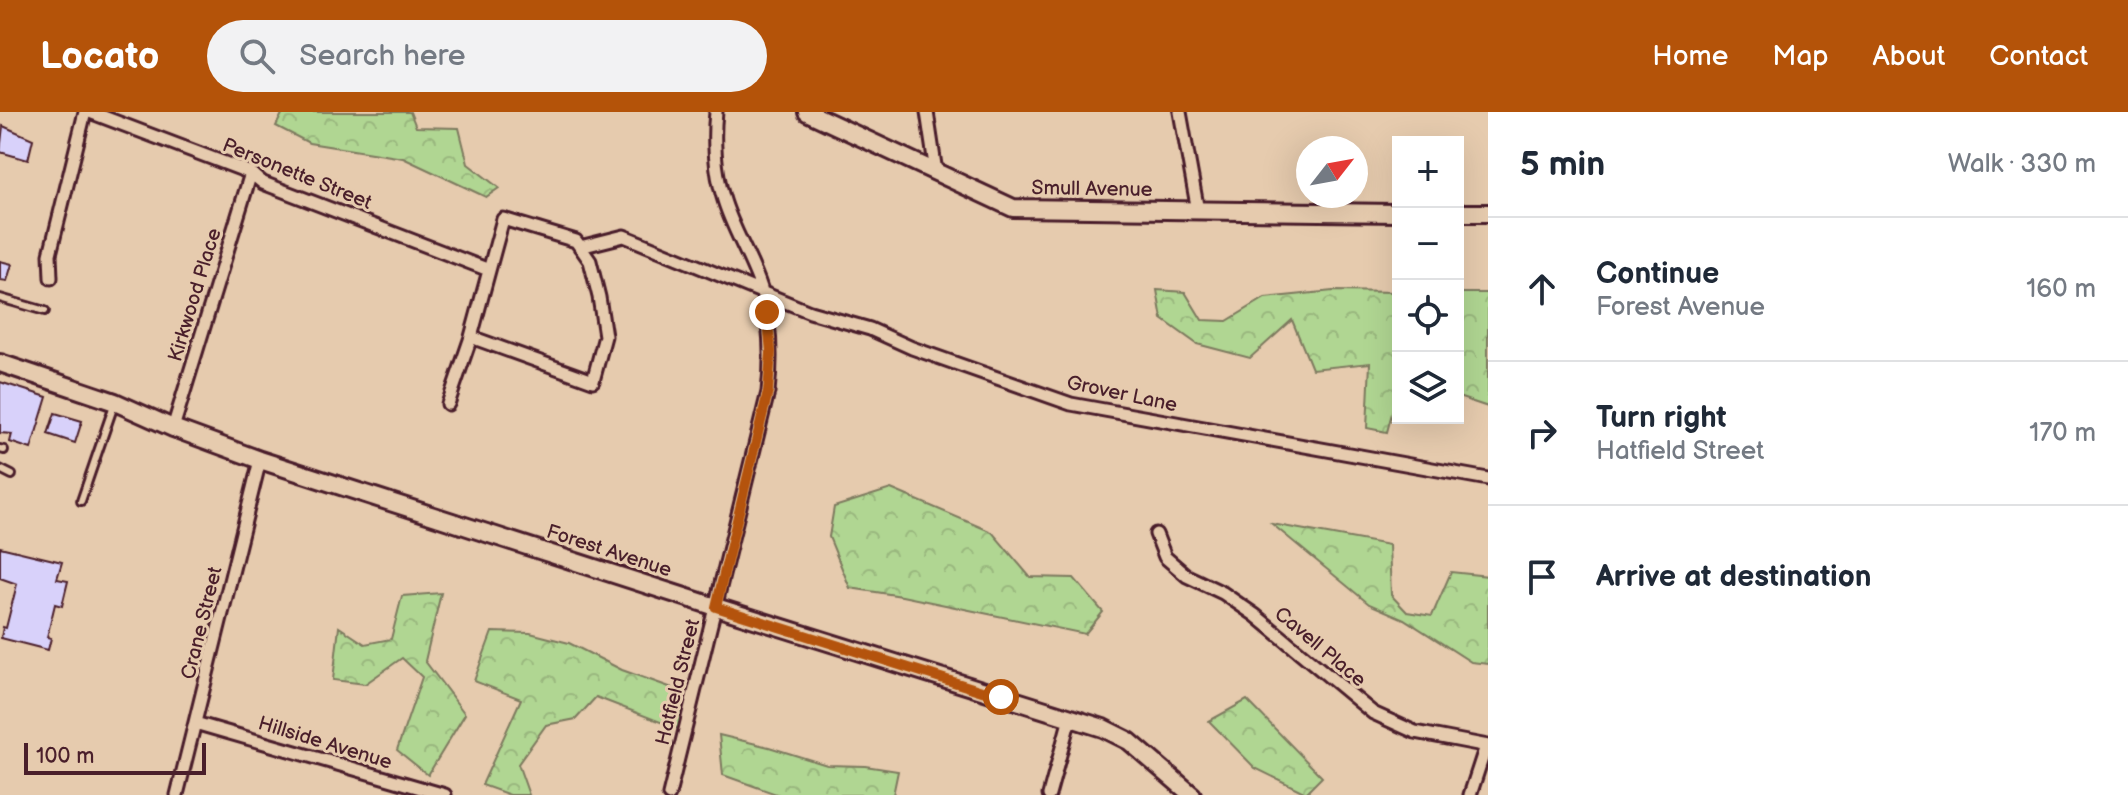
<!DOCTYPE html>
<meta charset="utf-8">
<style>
:root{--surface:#fff;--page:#f2f2f3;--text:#1f2937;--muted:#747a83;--line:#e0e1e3;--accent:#b45309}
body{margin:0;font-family:"Balsamiq Sans",sans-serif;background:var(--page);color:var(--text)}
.controls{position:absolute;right:24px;top:24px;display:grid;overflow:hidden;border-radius:0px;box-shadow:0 8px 32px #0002}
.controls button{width:72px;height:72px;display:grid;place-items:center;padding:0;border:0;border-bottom:2px solid var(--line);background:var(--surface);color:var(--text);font:40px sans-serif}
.compass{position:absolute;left:1296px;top:24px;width:72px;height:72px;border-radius:50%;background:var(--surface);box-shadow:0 8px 32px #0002;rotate:59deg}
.scale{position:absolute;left:24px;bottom:20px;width:182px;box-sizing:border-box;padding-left:8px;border:4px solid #4a1f2b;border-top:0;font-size:22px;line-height:28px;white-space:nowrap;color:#4a1f2b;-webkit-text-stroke:6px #e6cbae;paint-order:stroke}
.stop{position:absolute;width:24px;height:24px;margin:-18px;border:6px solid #b45309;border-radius:50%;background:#fff}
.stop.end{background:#b45309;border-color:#fff;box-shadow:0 2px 8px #0008}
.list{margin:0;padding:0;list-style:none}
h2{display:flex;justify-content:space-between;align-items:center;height:104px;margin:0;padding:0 32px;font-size:34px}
h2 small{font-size:26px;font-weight:400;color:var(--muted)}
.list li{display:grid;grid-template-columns:52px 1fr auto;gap:24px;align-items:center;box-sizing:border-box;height:144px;padding:0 32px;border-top:2px solid var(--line)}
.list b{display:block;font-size:30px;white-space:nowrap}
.list p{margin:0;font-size:26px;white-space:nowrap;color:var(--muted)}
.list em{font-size:26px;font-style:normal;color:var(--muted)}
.icon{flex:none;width:44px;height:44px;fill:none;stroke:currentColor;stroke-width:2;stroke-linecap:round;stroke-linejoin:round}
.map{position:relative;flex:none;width:1488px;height:683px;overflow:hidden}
header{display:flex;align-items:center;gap:48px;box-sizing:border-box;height:112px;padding:0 40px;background:var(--accent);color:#fff}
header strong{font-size:38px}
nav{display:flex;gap:44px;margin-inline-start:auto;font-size:28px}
.search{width:560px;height:72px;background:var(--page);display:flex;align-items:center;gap:20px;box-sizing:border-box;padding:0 28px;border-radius:44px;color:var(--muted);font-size:30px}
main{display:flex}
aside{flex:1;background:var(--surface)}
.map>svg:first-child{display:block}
.forest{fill:url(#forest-crowns);stroke:#7d7a5e;stroke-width:2}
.building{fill:#d8d1fa;stroke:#4a1f2b;stroke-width:2}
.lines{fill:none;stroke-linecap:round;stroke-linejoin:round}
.lane-casing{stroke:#4a1f2b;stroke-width:12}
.street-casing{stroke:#4a1f2b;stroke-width:17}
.secondary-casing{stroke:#4a1f2b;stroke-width:22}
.lane{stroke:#e6cbae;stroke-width:6}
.street{stroke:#e6cbae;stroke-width:11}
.secondary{stroke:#e6cbae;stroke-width:16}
.route{stroke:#b45309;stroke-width:10}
.labels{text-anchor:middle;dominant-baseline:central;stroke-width:6;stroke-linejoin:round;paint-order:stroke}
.street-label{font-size:20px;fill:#4a1f2b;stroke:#e6cbae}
</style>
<header>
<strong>Locato</strong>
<div class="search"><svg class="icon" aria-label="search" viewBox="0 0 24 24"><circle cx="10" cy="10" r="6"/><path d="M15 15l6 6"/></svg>Search here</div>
<nav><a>Home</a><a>Map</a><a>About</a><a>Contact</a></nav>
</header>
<main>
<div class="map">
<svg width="1488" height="683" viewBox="0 0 1488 683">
<defs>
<pattern id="forest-crowns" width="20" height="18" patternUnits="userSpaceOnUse" patternTransform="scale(2)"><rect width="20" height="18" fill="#b0d692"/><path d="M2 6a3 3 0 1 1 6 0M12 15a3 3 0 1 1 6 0" fill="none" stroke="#99b77e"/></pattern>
</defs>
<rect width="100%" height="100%" fill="#e6cbae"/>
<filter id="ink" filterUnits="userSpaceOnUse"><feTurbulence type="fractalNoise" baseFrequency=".0125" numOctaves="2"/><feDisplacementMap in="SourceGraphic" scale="16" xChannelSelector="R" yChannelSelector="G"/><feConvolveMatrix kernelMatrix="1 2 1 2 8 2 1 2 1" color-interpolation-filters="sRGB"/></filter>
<g filter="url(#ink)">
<path class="forest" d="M283 0H410L416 15 459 16 468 52 499 76 486 85 403 46 309 31 276 14Z
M1157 178 1185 180 1202 208 1227 209 1265 186 1333 179 1398 180V278L1387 320 1367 316 1370 251 1312 257 1292 208 1250 246 1197 232 1162 207Z
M1458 181H1488V295L1458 285Z
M891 377 992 420 1030 465 1074 466 1103 500 1085 522 902 484 850 476 829 425 834 395Z
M1272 412 1389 433 1391 483 1407 500 1432 504 1451 460 1488 464V552L1471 550 1404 507 1369 492Z
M441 481 425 549 465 602 428 663 397 638 422 565 402 546 365 572 333 568 339 515 365 532 391 527 402 484Z
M492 520 530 521 569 531 622 558 689 582 681 618 596 585 576 607 546 613 518 652 529 683H510L482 673 521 587 474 569Z
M1247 588 1322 665 1306 681 1255 656 1209 609Z
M719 623 769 635 827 653 865 654 898 659 893 683H779L723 663Z"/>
<path class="building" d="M3 14 33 27 28 48 0 40Z
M0 149 12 152 7 169 0 168Z
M0 270 47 285 31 337 10 330 12 322 0 321Z
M55 301 82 309 75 331 48 322Z
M0 435 62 450 57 467 68 469 62 494 55 492 47 525 51 526 48 538 1 526 3 515 6 516 17 472 0 466Z"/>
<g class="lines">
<g class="lane-casing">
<path id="lane" d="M0 186 45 199
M0 337 4 338
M0 357 12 363
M81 389 115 290"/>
</g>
<g class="street-casing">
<path id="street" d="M90 0 251 61 263 71 489 158
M927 0 936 60
M1180 0 1198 99
M580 135 624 124 810 200 870 217 912 236 1071 292 1488 367
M51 166 50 142 85 0
M448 292 471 225 503 107 576 129 590 149 599 185 605 224 593 269 471 225
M173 316 251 61
M1156 422 1165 445 1187 464 1223 481 1255 503 1373 601 1415 620 1488 634
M195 611 445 683
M177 683 260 348
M669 683 768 280C772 245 771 211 761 176 751 145 732 117 723 85 715 59 713 27 716 0
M1049 683 1070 606
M1470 683 1486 634"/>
</g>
<g class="secondary-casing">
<path id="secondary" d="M807 0 1013 96 1398 101
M1458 101H1488
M0 251 115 290 173 316 260 348 716 495 1103 616 1129 629 1192 683"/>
</g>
<use href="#lane" class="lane"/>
<use href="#street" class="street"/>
<use href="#secondary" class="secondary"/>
</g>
</g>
<g class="lines" filter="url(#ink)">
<path class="route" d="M767 200 771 240 768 280 716 495 1001 585"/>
</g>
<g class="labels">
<g class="street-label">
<text transform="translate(297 62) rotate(22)">Personette Street</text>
<text transform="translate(1092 77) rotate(1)">Smull Avenue</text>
<text transform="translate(195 183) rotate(-73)">Kirkwood Place</text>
<text transform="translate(1122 282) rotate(12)">Grover Lane</text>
<text transform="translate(609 439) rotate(18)">Forest Avenue</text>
<text transform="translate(202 511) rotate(-76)">Crane Street</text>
<text transform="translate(1320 535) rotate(40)">Cavell Place</text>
<text transform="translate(678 570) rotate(-76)">Hatfield Street</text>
<text transform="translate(325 631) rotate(17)">Hillside Avenue</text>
</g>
</g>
</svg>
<div class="controls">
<button>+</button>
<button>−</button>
<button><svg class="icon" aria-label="locate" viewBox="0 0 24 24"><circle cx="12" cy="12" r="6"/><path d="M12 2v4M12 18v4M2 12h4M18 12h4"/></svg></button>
<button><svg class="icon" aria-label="layers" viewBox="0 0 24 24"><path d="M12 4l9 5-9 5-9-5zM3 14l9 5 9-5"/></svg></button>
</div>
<svg class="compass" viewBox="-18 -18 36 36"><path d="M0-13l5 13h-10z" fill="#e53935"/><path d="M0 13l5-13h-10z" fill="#747a83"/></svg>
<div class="scale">100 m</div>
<div class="stop" style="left:1001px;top:585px"></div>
<div class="stop end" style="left:767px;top:200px"></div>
</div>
<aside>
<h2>5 min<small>Walk · 330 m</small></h2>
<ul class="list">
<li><svg class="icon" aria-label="ahead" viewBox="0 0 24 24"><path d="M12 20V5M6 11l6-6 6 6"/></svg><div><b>Continue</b><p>Forest Avenue</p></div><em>160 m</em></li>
<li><svg class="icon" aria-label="right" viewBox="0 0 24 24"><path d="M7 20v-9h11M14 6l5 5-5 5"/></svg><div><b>Turn right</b><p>Hatfield Street</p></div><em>170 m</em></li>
<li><svg class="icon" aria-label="arrive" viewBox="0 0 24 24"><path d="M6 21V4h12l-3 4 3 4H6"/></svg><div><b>Arrive at destination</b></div></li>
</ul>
</aside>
</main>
